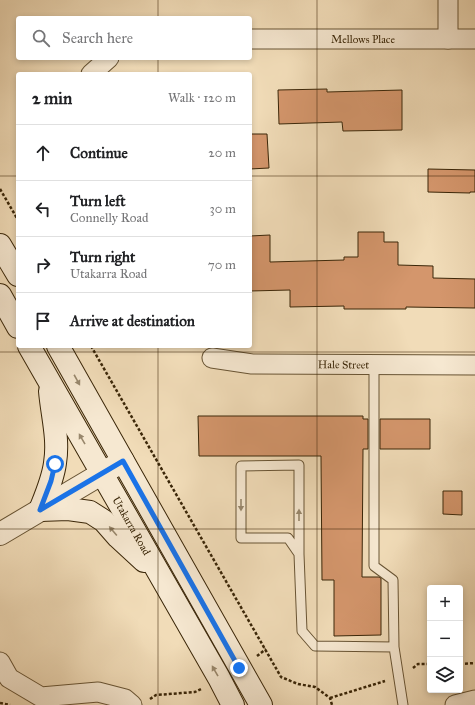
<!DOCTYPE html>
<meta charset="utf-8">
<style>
:root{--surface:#fff;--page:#f2f2f2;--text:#202124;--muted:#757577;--line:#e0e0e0}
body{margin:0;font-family:"IM FELL Great Primer",serif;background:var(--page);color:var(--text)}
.controls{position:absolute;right:12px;bottom:12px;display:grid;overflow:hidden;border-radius:4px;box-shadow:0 2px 6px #0003}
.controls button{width:36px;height:36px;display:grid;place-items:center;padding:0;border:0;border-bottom:1px solid var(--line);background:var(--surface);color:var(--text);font:20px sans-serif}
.stop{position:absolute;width:12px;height:12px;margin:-9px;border:3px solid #1a73e8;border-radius:50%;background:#fff}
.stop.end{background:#1a73e8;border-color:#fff;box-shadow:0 1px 4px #0008}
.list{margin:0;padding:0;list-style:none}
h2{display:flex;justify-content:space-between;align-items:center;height:52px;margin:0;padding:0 16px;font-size:17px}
h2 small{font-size:13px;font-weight:400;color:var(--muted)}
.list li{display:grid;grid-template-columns:26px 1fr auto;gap:12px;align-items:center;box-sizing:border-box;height:56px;padding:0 16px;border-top:1px solid var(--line)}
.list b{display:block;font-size:15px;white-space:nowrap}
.list p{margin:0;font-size:13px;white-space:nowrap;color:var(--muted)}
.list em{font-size:13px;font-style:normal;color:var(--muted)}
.icon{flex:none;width:22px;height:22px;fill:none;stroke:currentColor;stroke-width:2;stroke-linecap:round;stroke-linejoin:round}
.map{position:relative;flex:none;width:475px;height:705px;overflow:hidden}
.search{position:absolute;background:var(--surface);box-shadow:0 2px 6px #0003;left:16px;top:16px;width:236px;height:44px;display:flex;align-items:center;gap:10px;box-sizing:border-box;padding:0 14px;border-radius:4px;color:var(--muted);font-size:15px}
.panel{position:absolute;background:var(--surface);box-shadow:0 2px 6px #0003;left:16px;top:72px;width:236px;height:276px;border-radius:4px}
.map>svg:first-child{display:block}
.building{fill:#d4966c;stroke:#3a2608}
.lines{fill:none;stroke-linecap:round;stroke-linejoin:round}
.service-casing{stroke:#685434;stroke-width:11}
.minor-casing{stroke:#685434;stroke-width:21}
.tertiary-casing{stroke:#685434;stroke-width:24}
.secondary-casing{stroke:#3a2608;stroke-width:24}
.path{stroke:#3a2608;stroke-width:2.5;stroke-dasharray:3 2;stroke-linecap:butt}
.service{stroke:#f6e8d1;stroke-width:9}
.minor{stroke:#f6e8d1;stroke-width:19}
.tertiary{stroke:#f6e8d1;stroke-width:22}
.secondary{stroke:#f6e8d1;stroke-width:22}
.oneway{fill:#98876c}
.route{stroke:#1a73e8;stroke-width:5}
.grid{fill:none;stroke:#3a2608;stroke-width:1;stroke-opacity:0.55}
.labels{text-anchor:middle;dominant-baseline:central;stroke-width:3.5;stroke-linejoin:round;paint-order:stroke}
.street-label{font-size:11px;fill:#3a2608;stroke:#f6e8d1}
</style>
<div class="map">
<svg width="475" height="705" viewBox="0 0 475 705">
<rect width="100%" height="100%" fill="#f1dcb8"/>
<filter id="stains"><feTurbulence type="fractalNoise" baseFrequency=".005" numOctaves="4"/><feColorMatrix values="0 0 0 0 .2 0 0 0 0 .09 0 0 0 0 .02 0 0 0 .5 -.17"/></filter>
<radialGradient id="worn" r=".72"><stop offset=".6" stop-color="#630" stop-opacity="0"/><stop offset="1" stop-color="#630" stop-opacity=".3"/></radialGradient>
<path class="building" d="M327 89V92L402 90V130L343 131 342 122 279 124 278 90Z
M250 134H267L269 168 250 169Z
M428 169 475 170V192H470V193L428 192Z
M358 232H384V242H398V265L433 266V278L475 279V308L406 307V309H344V306L290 307V290L250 291V236L270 235V262L344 260V257H358Z
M198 416H363V419H368V449H363L362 577H379L381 578V635L334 636V580H322L321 456H199Z
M380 419H430V449H380Z
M443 491H462V515L443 514Z"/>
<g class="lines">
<g class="service-casing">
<path id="service" d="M374 364V566L393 580 394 647
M299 554 288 538H241V466L299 465V554L302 631 315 646 394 647 403 705"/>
</g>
<g class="minor-casing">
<g id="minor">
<path id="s1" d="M250 39H475"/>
<path d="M448 39V0"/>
<path d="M91 74 109 58"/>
<path id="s2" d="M212 358 252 364 475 365"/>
<path d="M0 662 9 678 41 697 98 692 125 699 132 705"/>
<path d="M455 705 475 700"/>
</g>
</g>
<g class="tertiary-casing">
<path id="tertiary" d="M0 534 123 461"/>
</g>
<g class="secondary-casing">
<g id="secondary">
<path d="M0 245 18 275"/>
<path d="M0 295 18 327"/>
<path id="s3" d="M29 346 219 678 233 705"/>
<path d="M58 346 261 705"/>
<path d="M50 391C52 415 59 439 55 463 53 479 46 495 40 510L68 509 90 512 104 521 118 537 144 561"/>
</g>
</g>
<path class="path" d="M0 189 18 220
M91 346 281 677 298 684 315 687 330 698 332 705
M257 656 266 649
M460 664 475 663
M413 668 418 664H430
M330 698 385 681
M150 699 156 695 195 692 201 689
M0 703 10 705"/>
<use href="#service" class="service"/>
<use href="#minor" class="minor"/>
<use href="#tertiary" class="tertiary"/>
<use href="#secondary" class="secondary"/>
</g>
<defs><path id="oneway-solid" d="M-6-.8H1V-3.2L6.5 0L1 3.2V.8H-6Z"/></defs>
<g class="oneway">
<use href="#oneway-solid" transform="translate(77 380) rotate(61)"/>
<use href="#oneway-solid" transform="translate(82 439) rotate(-120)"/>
<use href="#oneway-solid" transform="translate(241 505) rotate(90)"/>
<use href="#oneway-solid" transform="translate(299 515) rotate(-90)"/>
<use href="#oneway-solid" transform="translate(113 531) rotate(-130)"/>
<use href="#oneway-solid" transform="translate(215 671) rotate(-120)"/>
</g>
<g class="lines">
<path class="route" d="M55 464 51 481 40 510 123 461 239 668"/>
</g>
<path class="grid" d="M158 0V18M317 0V705M158 58V74M0 176H18M250 176H475M158 346V705M0 352H475M0 529H475"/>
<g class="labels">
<g class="street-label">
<text stroke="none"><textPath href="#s1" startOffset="113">Mellows Place</textPath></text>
<text stroke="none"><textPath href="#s2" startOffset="132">Hale Street</textPath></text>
<text stroke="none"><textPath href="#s3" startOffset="207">Utakarra Road</textPath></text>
</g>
</g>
<rect width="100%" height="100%" filter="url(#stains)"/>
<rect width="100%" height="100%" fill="url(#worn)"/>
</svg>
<div class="controls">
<button>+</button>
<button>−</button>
<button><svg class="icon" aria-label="layers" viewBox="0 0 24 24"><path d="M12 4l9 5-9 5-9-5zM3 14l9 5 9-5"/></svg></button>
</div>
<div class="stop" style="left:55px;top:464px"></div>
<div class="stop end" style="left:239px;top:668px"></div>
<div class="search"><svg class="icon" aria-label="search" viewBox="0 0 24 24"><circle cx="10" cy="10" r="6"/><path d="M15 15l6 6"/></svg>Search here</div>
<section class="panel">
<h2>2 min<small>Walk · 120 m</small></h2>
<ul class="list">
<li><svg class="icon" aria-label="ahead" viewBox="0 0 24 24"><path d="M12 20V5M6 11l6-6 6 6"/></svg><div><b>Continue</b></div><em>20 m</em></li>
<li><svg class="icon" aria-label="left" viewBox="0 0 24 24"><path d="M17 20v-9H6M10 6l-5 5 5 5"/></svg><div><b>Turn left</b><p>Connelly Road</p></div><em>30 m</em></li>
<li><svg class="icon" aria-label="right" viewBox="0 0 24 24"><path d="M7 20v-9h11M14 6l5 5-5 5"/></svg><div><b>Turn right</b><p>Utakarra Road</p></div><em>70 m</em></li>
<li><svg class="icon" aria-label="arrive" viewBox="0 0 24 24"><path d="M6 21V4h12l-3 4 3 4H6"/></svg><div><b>Arrive at destination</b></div></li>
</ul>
</section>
</div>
